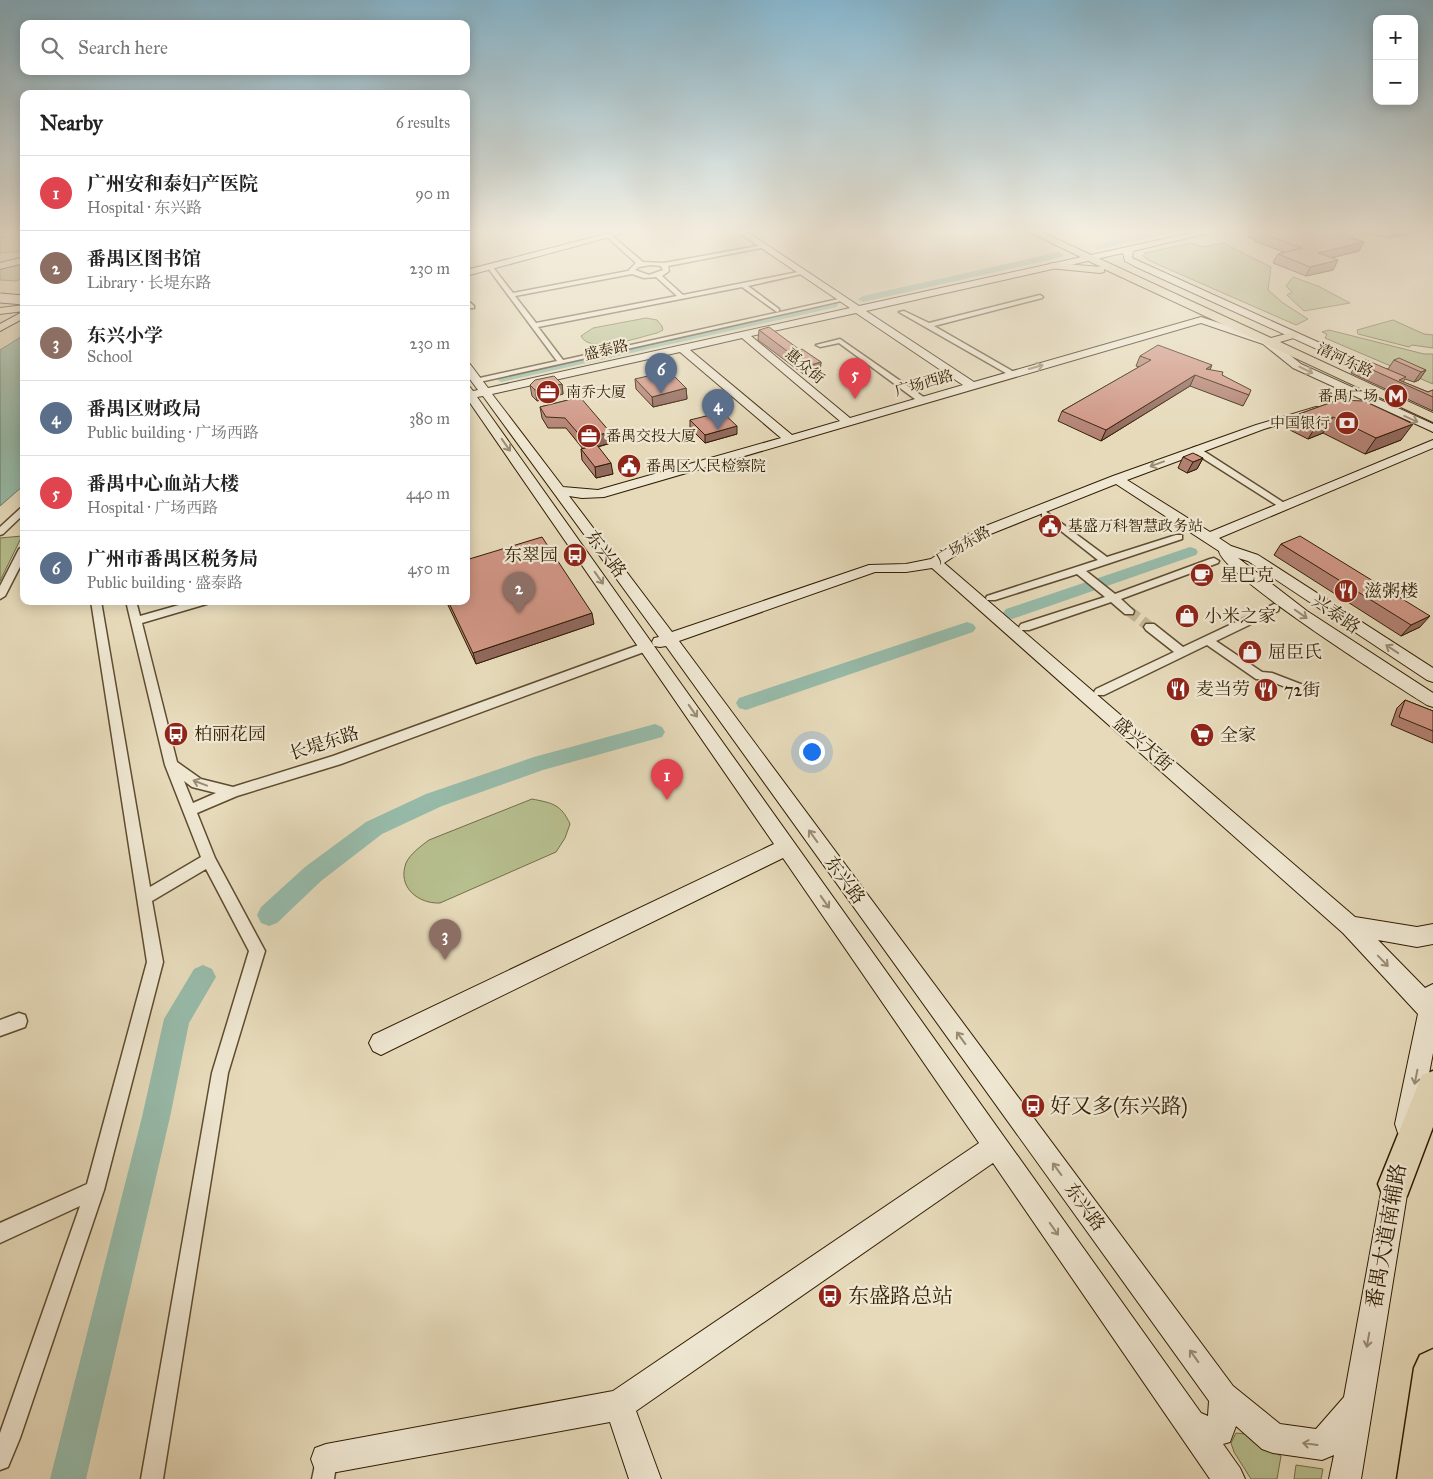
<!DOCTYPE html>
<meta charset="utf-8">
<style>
:root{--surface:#fff;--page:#f2f2f2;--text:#222;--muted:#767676;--line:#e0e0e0;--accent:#1a73e8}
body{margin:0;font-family:"IM FELL Great Primer","Noto Serif SC",serif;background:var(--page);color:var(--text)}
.controls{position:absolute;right:15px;top:15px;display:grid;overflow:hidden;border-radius:10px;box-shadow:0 2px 12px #0003}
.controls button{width:45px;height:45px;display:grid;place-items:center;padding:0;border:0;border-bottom:1px solid var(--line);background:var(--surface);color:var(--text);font:25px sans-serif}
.you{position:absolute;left:811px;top:751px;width:18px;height:18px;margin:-12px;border:4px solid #fff;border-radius:50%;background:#1a73e8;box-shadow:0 0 0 8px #1a73e833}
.badge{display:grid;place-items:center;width:32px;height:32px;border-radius:50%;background:var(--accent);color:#fff;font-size:16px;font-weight:700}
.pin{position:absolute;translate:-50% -41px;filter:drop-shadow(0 1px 2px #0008)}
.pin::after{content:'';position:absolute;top:26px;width:18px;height:15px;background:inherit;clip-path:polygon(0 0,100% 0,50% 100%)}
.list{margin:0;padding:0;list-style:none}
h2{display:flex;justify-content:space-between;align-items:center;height:65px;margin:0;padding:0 20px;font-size:21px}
h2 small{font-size:16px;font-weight:400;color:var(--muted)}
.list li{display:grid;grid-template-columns:32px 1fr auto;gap:15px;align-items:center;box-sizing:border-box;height:75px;padding:0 20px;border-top:1px solid var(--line)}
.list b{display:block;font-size:19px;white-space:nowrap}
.list p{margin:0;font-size:16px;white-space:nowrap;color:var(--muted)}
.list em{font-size:16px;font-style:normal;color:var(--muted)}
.icon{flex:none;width:28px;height:28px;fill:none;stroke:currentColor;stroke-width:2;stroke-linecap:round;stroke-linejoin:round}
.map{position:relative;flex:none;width:1433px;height:1479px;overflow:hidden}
.search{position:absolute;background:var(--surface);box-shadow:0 2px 12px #0003;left:20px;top:20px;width:450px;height:55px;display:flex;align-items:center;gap:12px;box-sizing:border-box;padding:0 18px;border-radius:10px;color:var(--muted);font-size:19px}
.panel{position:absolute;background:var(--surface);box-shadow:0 2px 12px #0003;left:20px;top:90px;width:450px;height:515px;border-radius:10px}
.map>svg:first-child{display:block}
.green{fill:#b7bf8f;stroke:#746e48}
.water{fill:#97bbaa;stroke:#6e7c66}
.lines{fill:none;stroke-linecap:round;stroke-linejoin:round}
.river{fill:#97bbaa;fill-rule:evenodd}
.street-tunnel{stroke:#c2b495;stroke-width:11;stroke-dasharray:11 5.5;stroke-linecap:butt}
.street-casing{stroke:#5e4c2f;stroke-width:3}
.secondary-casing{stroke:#311d01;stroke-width:2}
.primary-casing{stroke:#311d01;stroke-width:2}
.highway-casing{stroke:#311d01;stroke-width:3}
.street{fill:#efe7d2;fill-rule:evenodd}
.secondary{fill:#efe7d2;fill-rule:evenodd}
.primary{fill:#e6daba;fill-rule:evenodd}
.highway{fill:#e6daba;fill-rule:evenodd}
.secondary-bridge-casing{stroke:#311d01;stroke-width:11;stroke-linecap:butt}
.secondary-bridge{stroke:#efe7d2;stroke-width:9}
.wall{fill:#b28072;stroke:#311d01}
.shaded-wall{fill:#91685c;stroke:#311d01}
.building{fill:#cf9584;stroke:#311d01}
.oneway{stroke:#9a8c74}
.labels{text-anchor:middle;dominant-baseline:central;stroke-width:4.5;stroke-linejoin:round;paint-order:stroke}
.far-street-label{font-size:15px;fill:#311d01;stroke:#efe7d2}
.far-poi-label{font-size:15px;fill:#311d01;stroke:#efe7d2;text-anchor:start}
.street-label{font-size:18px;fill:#311d01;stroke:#efe7d2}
.poi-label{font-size:18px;fill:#311d01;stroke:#efe7d2;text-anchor:start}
.near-poi-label{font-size:21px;fill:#311d01;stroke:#efe7d2;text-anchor:start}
.near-street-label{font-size:21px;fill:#311d01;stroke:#efe7d2}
</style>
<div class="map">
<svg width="1433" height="1479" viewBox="0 0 1433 1479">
<rect width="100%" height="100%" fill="#e6daba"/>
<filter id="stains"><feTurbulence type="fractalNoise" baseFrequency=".004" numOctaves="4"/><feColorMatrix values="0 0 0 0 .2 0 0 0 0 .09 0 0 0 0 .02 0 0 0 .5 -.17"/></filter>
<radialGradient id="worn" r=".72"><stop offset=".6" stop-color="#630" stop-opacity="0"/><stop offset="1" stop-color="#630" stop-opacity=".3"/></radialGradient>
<path class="green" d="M24 236V251L0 253V238Z
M1192 243 1202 247 1223 243 1271 267 1268 290 1283 303 1308 319 1296 325 1150 261 1143 256 1145 253Z
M24 260V278L16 281 0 280V266Z
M1293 277 1318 286 1350 303 1304 311 1287 295 1292 292 1286 286Z
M646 318 657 320 662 326 663 330 657 333C640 337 590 355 581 336L593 328Z
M1393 320 1424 334 1433 335V348L1412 345 1409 347 1358 334 1357 330Z
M1329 330 1424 354H1433V384L1325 338 1327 334 1322 332Z
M22 536 0 581V538Z
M532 799C552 803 561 804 570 824L565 838 556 852 440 903C418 904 397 887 406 863 410 854 421 846 429 840Z
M1236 1433 1246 1434 1281 1456 1277 1479H1251L1234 1452 1231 1443Z
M1296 1465 1323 1469 1321 1479H1294Z"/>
<path class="water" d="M24 335V485L0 506V350Z"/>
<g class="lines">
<path class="river" d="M1168 229H1186L1098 250 1093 247 1098 244Z
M1059 252 1064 255 1062 257 863 302 858 299 863 296Z
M833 302 837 303 838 305 837 307 501 382 495 378 501 374Z
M1190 547 1196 549 1198 552 1196 555 1018 617 1012 619 1006 617 1003 613 1006 609Z
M967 622 973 624 976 628 973 632 746 710 739 708 736 703 739 698Z
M655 724 662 727 665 732 662 737 543 770 442 806 382 834 321 881 277 923 269 926 261 923 257 915 261 907 305 867 366 822 426 794 534 757Z
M203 965 212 969 216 977 189 1023 170 1117 86 1479H50L142 1117 164 1019 194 969Z"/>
<path class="street-tunnel" d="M1129 611 1150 627"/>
<g class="street-casing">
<path id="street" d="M607 235H611L643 262 664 263 763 245 766 247 668 266 669 271 662 276 683 295 803 271 806 273 748 286 779 309V311L777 312 742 287 538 327 563 360 843 298 846 300 475 383V379L557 361 488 268V266H492L513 293 628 271 636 263 607 237ZM651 265 661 266 663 270 649 275 635 270 639 267ZM632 274 644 278 656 277 677 296 536 323 515 296Z
M1040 295 1043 297 1042 298 934 326 1014 372 1015 374 1011 376 899 312 904 311 929 323Z
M466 299 474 306V308H470L466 305Z
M840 339 925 398V402H919L839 343 820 347 816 345Z
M1196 447 1199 448 1289 506 1284 509 1281 508 1193 452V448Z
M24 505V514L3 534 0 535V527Z
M1045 511 1107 557 1176 535H1182V539L1086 571 1115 594 1210 559 1214 558 1219 561 1218 563 1121 599 1134 611 1133 614H1125L1111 602 1029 630H1021L1019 627 1021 624 1105 597 1077 574 995 600H987L986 598 987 596 1098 560 1042 516V512Z
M24 546V559L5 596 0 599V586L19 549Z
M91 601H101L150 887 201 857 165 765 126 601H136L140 616 193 601H211L210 603 142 623 177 762 201 779 233 787 333 756 644 643 648 642 654 646 652 649 341 764 237 796 197 813 215 858 265 951 228 1073 163 1479H141L212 1073 249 951 206 869 152 901 163 962 104 1190 20 1438 8 1467 0 1470V1433L80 1206 0 1243V1223L87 1184 147 962ZM184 781 192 787 216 793 193 803Z
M1274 604 1278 605 1279 608 1278 611 1216 641 1262 672 1272 673 1311 688 1313 691 1311 694 1307 695 1267 680 1256 679 1207 645 1104 695H1096L1094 692 1096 689 1174 652 1146 630 1144 627 1146 624H1154L1183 647Z
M19 1013 25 1015 27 1021 25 1027 0 1036V1020Z
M326 1448 334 1451 337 1459 334 1479H312L318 1451Z"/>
</g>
<g class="secondary-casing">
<path id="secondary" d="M625 229H639L466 276V270Z
M733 229H743L859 306 1209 229H1225L1133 251 1132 258 1382 371 1383 373 1382 375H1374L1134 266 1125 261 1123 253 866 311 974 382 1201 317 1271 340 1301 364 1433 424V432L1429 430 1293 368 1263 344 1201 323 604 497 582 498 569 496 672 632 869 565 906 564 931 559 973 531 1113 476 1256 425 1316 407H1324L1326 409 1324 411 1264 429 1127 480 1210 532 1433 440V448L1219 538 1231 546 1258 555 1433 668V682L1427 680 1248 561 1238 558 1307 611 1433 693V707L1427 705C1397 686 1222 575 1219 551L1116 484 983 537 944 563 1355 917 1417 927 1433 924V944L1417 947 1378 940 1425 988 1433 984V1053L1419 1124 1416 1133 1407 1136 1398 1133 1395 1124 1418 1014 1343 933 932 568 906 572H875L679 641 1233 1386 1280 1424 1316 1429 1344 1397 1384 1176 1388 1167 1397 1163 1406 1167 1410 1176 1361 1479H1329L1334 1455 1322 1460 1273 1453 1262 1449 1236 1426 1230 1442 1223 1444 1240 1468 1245 1479H1210L993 1163 636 1411 661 1479H629L610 1422 326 1474 315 1470 311 1459 315 1448 326 1444 613 1391 979 1143 783 858 389 1051 381 1055 373 1051 369 1043 373 1035 774 844 466 397V386L470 387 473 391 478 390 466 374V363L470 364 488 388 850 308ZM856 313 963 385 850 418 751 336ZM742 338 840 421 792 435 690 350ZM680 352 781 438 598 490 563 487 492 394ZM483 396 659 637 654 638 652 642 654 646 477 397ZM654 646 660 647 666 646 1209 1401 1208 1416 1201 1413Z
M24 257V263L0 269V263Z
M24 305V311L0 314V308Z
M24 311V318L0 331V324Z"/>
</g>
<g class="primary-casing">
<path id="primary" d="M1023 229H1035L1271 338 1293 332 1297 333 1299 335 1297 337 1280 342 1433 413V422L1104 269V272L1100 273 1049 268V264L1053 263 1101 267Z
M1425 229H1433V234Z"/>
</g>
<g class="highway-casing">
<path id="highway" d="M1433 1071V1127L1407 1196 1395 1201 1383 1196 1378 1184 1422 1075Z
M1433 1349V1479H1397L1414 1368 1420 1355Z"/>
</g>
<use href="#street" class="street"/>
<use href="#secondary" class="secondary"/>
<use href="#primary" class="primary"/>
<use href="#highway" class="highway"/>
<g class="secondary-bridge-casing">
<path id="secondary-bridge" d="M0 298 24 300"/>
</g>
<use href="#secondary-bridge" class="secondary-bridge"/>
</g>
<path class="wall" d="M1252 229H1325L1364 242 1359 251 1331 258 1338 260 1333 270 1306 276 1273 263 1278 254 1284 252 1254 241 1255 239 1248 237Z
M1339 229H1410L1407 235 1389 238Z
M759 330 800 350 821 362 820 372 806 376 758 340Z
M1140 356 1210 370 1222 375 1249 395 1243 406 1190 386 1101 441 1058 421 1062 411 1139 367 1136 366Z
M1394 360 1426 370 1419 380 1414 382 1405 379 1403 382 1428 392 1433 390V411L1351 373 1357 363 1388 369Z
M635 379 686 388 687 399 653 407 636 389Z
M562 384 563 394 537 401 532 396 530 385Z
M580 397 611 443 598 447 613 474 596 478 582 460 581 449H583L566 428H548L542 418 540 407Z
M1338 400 1401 440 1365 454 1323 433 1308 439 1290 430 1299 414Z
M690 420 737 434 705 443 690 428Z
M1183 457 1203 458 1197 469 1187 473 1178 468Z
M1281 544 1420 627 1401 636 1274 555Z
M446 601H466L594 624 476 664Z
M1405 700 1433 711V743L1391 725 1397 708Z"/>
<path class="shaded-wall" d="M1410 229 1407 235 1389 238 1394 230Z
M1364 242 1359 251 1313 262 1318 253Z
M1338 260 1333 270 1306 276 1310 267Z
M821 362 820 372 806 376 807 366Z
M1212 365 1208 375 1206 369Z
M1426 370 1419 380 1414 382 1421 372Z
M1195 375 1190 386 1101 441 1106 430Z
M562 384 563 394 537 401 535 390Z
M686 388 687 399 653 407 652 397Z
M1333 417 1323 433 1308 439 1318 423Z
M1413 424 1401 440 1365 454 1376 438Z
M737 426V434L705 443V435Z
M610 432 611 443 585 450 583 439Z
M1203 458 1197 469 1187 473 1193 462Z
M611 463 613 474 596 478 595 467Z
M592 613 594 624 476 664 473 653Z
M1430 616 1420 627 1401 636 1411 625Z"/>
<path class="building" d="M1256 229H1325L1364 242 1318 253 1338 260 1310 267 1278 254 1302 248 1258 232 1262 231Z
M769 327 800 350 802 349 821 362 807 366 759 330Z
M1158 345 1212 365 1206 369 1223 372 1222 375 1251 390 1249 395 1195 375 1106 430 1062 411 1151 360 1140 356Z
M1399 358 1426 370 1421 372 1394 360Z
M1366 360 1406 377 1399 380 1428 392 1433 390V397L1357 363Z
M669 371 686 388 652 397 635 379Z
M554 376 562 384 535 390 530 385 535 380Z
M580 397 610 432 583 439 565 418 546 417 540 407Z
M1338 400 1364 401 1413 424 1376 438 1333 417 1318 423 1299 414Z
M722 412 737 426 705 435 690 420Z
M597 445 611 463 595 467 581 449Z
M1193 453 1203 458 1193 462 1183 457Z
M1300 536 1430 616 1411 625 1281 544Z
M542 537 592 613 473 653 448 601H466V560Z
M1405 700 1433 711V731L1399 717Z"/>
<defs><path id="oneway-shaft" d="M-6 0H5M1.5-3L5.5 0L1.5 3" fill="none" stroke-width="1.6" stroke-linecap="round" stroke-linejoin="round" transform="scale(1.25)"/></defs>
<g class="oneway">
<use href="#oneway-shaft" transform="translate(1036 367) rotate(-16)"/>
<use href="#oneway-shaft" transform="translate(1306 370) rotate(26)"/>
<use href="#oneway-shaft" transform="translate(1411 419) rotate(24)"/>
<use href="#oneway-shaft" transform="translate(506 445) rotate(55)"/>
<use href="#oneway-shaft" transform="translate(1157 464) rotate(160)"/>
<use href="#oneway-shaft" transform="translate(599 578) rotate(55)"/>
<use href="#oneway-shaft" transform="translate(1301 614) rotate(35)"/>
<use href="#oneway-shaft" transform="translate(1392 649) rotate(-146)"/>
<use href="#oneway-shaft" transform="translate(693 711) rotate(55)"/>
<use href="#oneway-shaft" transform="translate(200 783) rotate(-159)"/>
<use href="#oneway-shaft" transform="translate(813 836) rotate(-126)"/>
<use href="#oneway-shaft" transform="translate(825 902) rotate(55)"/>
<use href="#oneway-shaft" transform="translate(1383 961) rotate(46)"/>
<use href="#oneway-shaft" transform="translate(961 1038) rotate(-126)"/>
<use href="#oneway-shaft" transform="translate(1416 1077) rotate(101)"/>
<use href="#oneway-shaft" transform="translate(1057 1169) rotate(-126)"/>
<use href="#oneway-shaft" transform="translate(1054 1229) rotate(55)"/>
<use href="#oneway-shaft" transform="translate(1368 1340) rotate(100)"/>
<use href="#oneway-shaft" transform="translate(1194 1356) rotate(-126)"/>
<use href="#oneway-shaft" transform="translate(1310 1444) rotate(-172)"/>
</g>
<linearGradient id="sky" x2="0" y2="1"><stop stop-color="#87b7cf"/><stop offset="0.53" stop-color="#f4eee0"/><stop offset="1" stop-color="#f4eee0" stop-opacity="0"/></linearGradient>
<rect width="1433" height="436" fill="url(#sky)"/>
<defs>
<g id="office-disc" transform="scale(1.25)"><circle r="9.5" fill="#8f2418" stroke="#efe7d2"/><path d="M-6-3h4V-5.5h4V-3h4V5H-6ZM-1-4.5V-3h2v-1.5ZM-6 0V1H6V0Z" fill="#fff"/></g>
<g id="metro-disc" transform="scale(1.25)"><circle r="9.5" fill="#8f2418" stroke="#efe7d2"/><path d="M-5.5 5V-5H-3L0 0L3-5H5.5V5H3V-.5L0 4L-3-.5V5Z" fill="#fff"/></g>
<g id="bank-disc" transform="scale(1.25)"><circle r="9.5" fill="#8f2418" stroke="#efe7d2"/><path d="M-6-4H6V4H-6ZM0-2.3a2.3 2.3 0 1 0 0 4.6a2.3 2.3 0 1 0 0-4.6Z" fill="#fff"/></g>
<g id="civic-disc" transform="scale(1.25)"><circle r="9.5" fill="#8f2418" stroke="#efe7d2"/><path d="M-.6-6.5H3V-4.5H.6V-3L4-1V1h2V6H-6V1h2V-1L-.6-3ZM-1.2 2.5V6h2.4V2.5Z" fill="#fff"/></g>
<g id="bus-disc" transform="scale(1.25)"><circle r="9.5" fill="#8f2418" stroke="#efe7d2"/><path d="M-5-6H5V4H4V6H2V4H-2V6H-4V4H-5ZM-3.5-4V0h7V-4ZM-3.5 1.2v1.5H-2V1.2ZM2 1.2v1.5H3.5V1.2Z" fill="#fff"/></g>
<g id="cafe-disc" transform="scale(1.25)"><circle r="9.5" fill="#8f2418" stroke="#efe7d2"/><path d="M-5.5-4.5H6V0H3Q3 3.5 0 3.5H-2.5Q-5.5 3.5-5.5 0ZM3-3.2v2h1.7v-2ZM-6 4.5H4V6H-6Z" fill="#fff"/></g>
<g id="restaurant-disc" transform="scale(1.25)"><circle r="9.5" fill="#8f2418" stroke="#efe7d2"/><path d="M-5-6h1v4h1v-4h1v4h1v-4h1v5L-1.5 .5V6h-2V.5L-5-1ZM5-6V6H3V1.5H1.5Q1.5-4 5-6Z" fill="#fff"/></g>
<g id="shop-disc" transform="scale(1.25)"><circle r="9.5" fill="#8f2418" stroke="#efe7d2"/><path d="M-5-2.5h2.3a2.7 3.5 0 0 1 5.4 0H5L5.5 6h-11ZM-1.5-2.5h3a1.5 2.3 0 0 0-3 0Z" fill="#fff"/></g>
<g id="supermarket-disc" transform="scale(1.25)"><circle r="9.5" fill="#8f2418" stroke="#efe7d2"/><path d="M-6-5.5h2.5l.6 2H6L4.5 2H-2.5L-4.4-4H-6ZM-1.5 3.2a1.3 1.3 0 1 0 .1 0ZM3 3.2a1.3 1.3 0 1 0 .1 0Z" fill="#fff"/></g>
</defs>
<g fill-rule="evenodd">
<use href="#office-disc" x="548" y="392"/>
<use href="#metro-disc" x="1396" y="396"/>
<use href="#bank-disc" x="1347" y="423"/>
<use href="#office-disc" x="589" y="436"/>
<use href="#civic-disc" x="629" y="466"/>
<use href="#civic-disc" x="1050" y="526"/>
<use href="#bus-disc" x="575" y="555"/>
<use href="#cafe-disc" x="1202" y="575"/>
<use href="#restaurant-disc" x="1346" y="591"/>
<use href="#shop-disc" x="1187" y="616"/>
<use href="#shop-disc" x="1250" y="652"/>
<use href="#restaurant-disc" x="1178" y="689"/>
<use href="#restaurant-disc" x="1266" y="690"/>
<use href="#bus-disc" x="176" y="734"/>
<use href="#supermarket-disc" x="1202" y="735"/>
<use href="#bus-disc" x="1033" y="1106"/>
<use href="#bus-disc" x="830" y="1296"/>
</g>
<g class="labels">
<g class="far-street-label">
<text transform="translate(606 350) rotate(-13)">盛泰路</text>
<text transform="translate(1345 360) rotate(25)">清河东路</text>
<text transform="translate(805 366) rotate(40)">惠众街</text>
<text transform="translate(924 383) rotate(-16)">广场西路</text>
<text transform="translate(963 545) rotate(-30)">广场东路</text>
</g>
<g class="far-poi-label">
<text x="566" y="392">南乔大厦</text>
<text x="1378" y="396" text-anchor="end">番禺广场</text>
<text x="1330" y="423" text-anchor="end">中国银行</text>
<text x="606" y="436">番禺交投大厦</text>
<text x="646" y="466">番禺区人民检察院</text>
<text x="1068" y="526">基盛万科智慧政务站</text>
</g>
<g class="street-label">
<text transform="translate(606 554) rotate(53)">东兴路</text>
<text transform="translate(1336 614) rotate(35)">兴泰路</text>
<text transform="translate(324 743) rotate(-18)">长堤东路</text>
<text transform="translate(1143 744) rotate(41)">盛兴大街</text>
<text transform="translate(845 880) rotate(54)">东兴路</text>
<text transform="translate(1085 1207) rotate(54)">东兴路</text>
</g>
<g class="poi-label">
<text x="558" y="555" text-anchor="end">东翠园</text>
<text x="1220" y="575">星巴克</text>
<text x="1364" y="591">滋粥楼</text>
<text x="1204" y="616">小米之家</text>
<text x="1268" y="652">屈臣氏</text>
<text x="1196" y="689">麦当劳</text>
<text x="1284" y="690">72街</text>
<text x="194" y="734">柏丽花园</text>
<text x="1220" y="735">全家</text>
</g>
<g class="near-poi-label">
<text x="1050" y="1106">好又多(东兴路)</text>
<text x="848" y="1296">东盛路总站</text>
</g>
<g class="near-street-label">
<text transform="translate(1386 1236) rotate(-80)">番禺大道南辅路</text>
</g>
</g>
<rect width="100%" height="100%" filter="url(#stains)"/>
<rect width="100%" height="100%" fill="url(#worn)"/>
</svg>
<div class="controls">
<button>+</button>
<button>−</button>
</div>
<div class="you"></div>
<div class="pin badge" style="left:667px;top:800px;background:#e0444e">1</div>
<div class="pin badge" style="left:519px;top:613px;background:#8d6e63">2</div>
<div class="pin badge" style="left:445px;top:960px;background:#8d6e63">3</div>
<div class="pin badge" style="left:718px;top:430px;background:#5c6f8a">4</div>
<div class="pin badge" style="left:855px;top:399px;background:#e0444e">5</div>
<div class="pin badge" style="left:661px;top:394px;background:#5c6f8a">6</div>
<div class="search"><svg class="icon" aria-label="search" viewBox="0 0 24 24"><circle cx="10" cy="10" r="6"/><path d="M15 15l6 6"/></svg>Search here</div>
<section class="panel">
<h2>Nearby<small>6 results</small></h2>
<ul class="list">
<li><span class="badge" style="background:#e0444e">1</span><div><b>广州安和泰妇产医院</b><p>Hospital · 东兴路</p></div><em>90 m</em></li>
<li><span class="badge" style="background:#8d6e63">2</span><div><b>番禺区图书馆</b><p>Library · 长堤东路</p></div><em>230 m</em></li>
<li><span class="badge" style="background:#8d6e63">3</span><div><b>东兴小学</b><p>School</p></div><em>230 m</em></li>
<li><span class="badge" style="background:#5c6f8a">4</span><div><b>番禺区财政局</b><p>Public building · 广场西路</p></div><em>380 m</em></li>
<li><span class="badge" style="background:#e0444e">5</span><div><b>番禺中心血站大楼</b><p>Hospital · 广场西路</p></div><em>440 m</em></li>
<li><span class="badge" style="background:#5c6f8a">6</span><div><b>广州市番禺区税务局</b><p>Public building · 盛泰路</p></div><em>450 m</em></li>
</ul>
</section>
</div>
